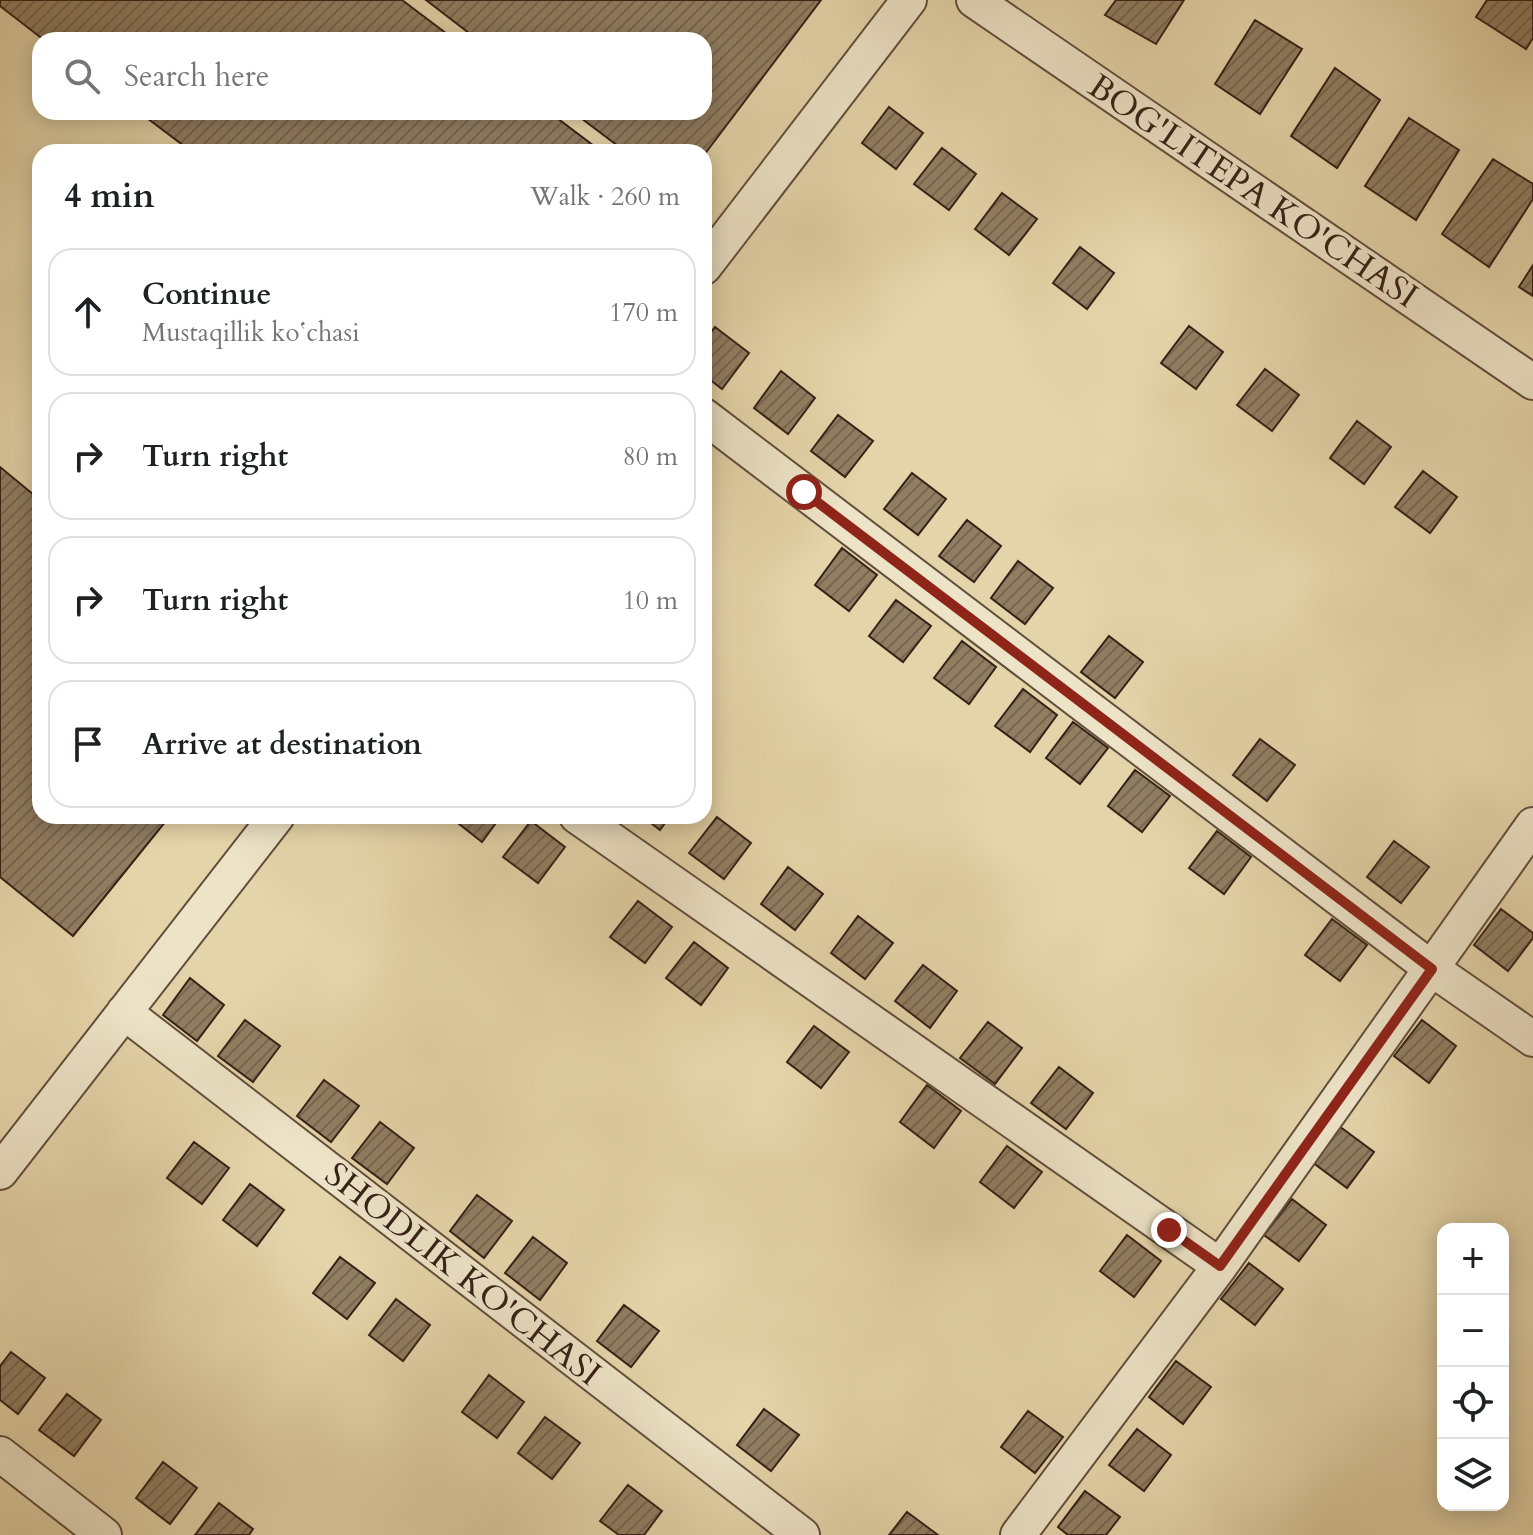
<!DOCTYPE html>
<meta charset="utf-8">
<style>
:root{--surface:#fff;--page:#f6f6f6;--text:#202124;--muted:#757577;--line:#e0e0e0}
body{margin:0;font-family:Cardo,serif;background:var(--page);color:var(--text)}
.controls{position:absolute;right:24px;bottom:24px;display:grid;overflow:hidden;border-radius:16px;box-shadow:0 4px 20px #0003}
.controls button{width:72px;height:72px;display:grid;place-items:center;padding:0;border:0;border-bottom:2px solid var(--line);background:var(--surface);color:var(--text);font:40px sans-serif}
.stop{position:absolute;width:24px;height:24px;margin:-18px;border:6px solid #8f2418;border-radius:50%;background:#fff}
.stop.end{background:#8f2418;border-color:#fff;box-shadow:0 2px 8px #0008}
.list{margin:0;padding:0;list-style:none}
h2{display:flex;justify-content:space-between;align-items:center;height:104px;margin:0;padding:0 32px;font-size:34px}
h2 small{font-size:26px;font-weight:400;color:var(--muted)}
.list li{display:grid;grid-template-columns:52px 1fr auto;gap:24px;align-items:center;box-sizing:border-box;height:128px;margin:0 16px 16px;padding:0 16px;border:2px solid var(--line);border-radius:24px}
.list b{display:block;font-size:30px;white-space:nowrap}
.list p{margin:0;font-size:26px;white-space:nowrap;color:var(--muted)}
.list em{font-size:26px;font-style:normal;color:var(--muted)}
.icon{flex:none;width:44px;height:44px;fill:none;stroke:currentColor;stroke-width:2;stroke-linecap:round;stroke-linejoin:round}
.map{position:relative;flex:none;width:1533px;height:1535px;overflow:hidden}
.search{position:absolute;background:var(--surface);box-shadow:0 4px 20px #0003;left:32px;top:32px;width:680px;height:88px;display:flex;align-items:center;gap:20px;box-sizing:border-box;padding:0 28px;border-radius:24px;color:var(--muted);font-size:30px}
.panel{position:absolute;background:var(--surface);box-shadow:0 4px 20px #0003;left:32px;top:144px;width:680px;height:680px;border-radius:24px}
.map>svg:first-child{display:block}
.building{fill:url(#building-hatch);stroke:#362116;stroke-width:2}
.lines{fill:none;stroke-linecap:round;stroke-linejoin:round}
.street-casing{stroke:#624e3b;stroke-width:38}
.street{stroke:#ede3c7;stroke-width:34}
.route{stroke:#8f2418;stroke-width:10}
.labels{text-anchor:middle;dominant-baseline:central;stroke-width:8;stroke-linejoin:round;paint-order:stroke}
.street-label{font-size:34px;fill:#362116;stroke:#ede3c7}
</style>
<div class="map">
<svg width="1533" height="1535" viewBox="0 0 1533 1535">
<defs>
<pattern id="building-hatch" width="6" height="6" patternUnits="userSpaceOnUse" patternTransform="scale(2)"><rect width="6" height="6" fill="#907e62"/><path d="M-1 1l2-2M0 6l6-6M5 7l2-2" fill="none" stroke="#766750"/></pattern>
</defs>
<rect width="100%" height="100%" fill="#e4d4a9"/>
<filter id="stains"><feTurbulence type="fractalNoise" baseFrequency=".0025" numOctaves="4"/><feColorMatrix values="0 0 0 0 .2 0 0 0 0 .09 0 0 0 0 .02 0 0 0 .5 -.17"/></filter>
<radialGradient id="worn" r=".72"><stop offset=".6" stop-color="#630" stop-opacity="0"/><stop offset="1" stop-color="#630" stop-opacity=".3"/></radialGradient>
<path class="building" d="M0 0H402L455 40H44L0 6Z
M426 0H821L704 155V152H626L573 112H704V40H478Z
M1116 0H1184L1156 44 1105 15Z
M1487 0H1533V38L1526 49 1476 17Z
M1255 20 1302 49 1260 114 1215 84Z
M1335 68 1380 100 1337 168 1291 136Z
M889 107 923 133 896 169 862 143Z
M139 112H549L602 152H192Z
M1409 118 1459 150 1416 220 1365 186Z
M942 148 976 174 949 210 914 184Z
M1493 159 1533 184V199L1489 267 1442 234Z
M1002 193 1037 219 1009 255 975 229Z
M1080 247 1114 273 1087 309 1053 283Z
M1533 265V296L1519 287Z
M1189 326 1223 352 1196 389 1161 363Z
M715 327 749 353 722 389 704 375V341Z
M1265 369 1299 395 1272 431 1237 405Z
M781 371 815 398 788 434 754 408Z
M838 415 873 441 845 477 811 451Z
M1357 421 1391 447 1364 484 1330 458Z
M0 467 40 500V816H170L73 936 0 877Z
M1423 471 1457 497 1430 533 1395 507Z
M912 473 946 499 918 535 884 509Z
M967 520 1001 546 974 582 939 556Z
M842 548 877 575 849 611 815 585Z
M1018 561 1053 588 1025 624 991 598Z
M896 600 931 626 903 662 869 636Z
M1109 636 1143 662 1115 698 1081 672Z
M962 641 996 667 969 704 934 678Z
M1023 689 1057 715 1030 752 995 726Z
M1073 722 1108 748 1080 784 1046 758Z
M1260 739 1295 765 1267 801 1233 775Z
M1135 770 1170 796 1142 832 1108 806Z
M449 816H501L482 842Z
M642 816H670L660 830Z
M717 817 751 843 724 879 689 853Z
M531 821 565 847 538 883 503 857Z
M1217 831 1251 857 1224 894 1189 868Z
M1394 841 1429 867 1401 903 1367 877Z
M788 867 823 894 795 930 761 904Z
M638 901 672 927 645 963 610 937Z
M1501 909 1533 933V938L1508 971 1474 945Z
M858 916 893 943 865 979 831 953Z
M1332 919 1367 945 1340 981 1305 955Z
M694 942 728 968 701 1005 666 978Z
M923 965 957 991 930 1028 895 1001Z
M190 978 224 1005 197 1041 163 1015Z
M245 1020 280 1046 253 1082 218 1056Z
M1422 1020 1456 1046 1429 1083 1394 1056Z
M988 1022 1022 1048 995 1084 960 1058Z
M814 1026 849 1052 821 1088 787 1062Z
M1059 1067 1093 1093 1066 1129 1031 1103Z
M324 1080 359 1106 331 1142 297 1116Z
M927 1085 961 1111 934 1148 900 1122Z
M380 1122 414 1148 387 1184 352 1158Z
M1339 1126 1374 1152 1347 1188 1312 1162Z
M194 1142 229 1168 202 1204 167 1178Z
M1007 1146 1042 1172 1014 1208 980 1182Z
M250 1184 284 1210 257 1246 223 1220Z
M477 1195 512 1221 484 1258 450 1231Z
M1292 1199 1326 1225 1299 1261 1264 1235Z
M1127 1235 1161 1261 1134 1297 1100 1271Z
M533 1237 567 1263 540 1300 505 1273Z
M340 1257 375 1283 347 1319 313 1293Z
M1249 1263 1283 1289 1255 1325 1221 1299Z
M396 1299 430 1325 403 1361 369 1335Z
M624 1305 659 1331 631 1367 597 1341Z
M11 1352 45 1378 18 1414 0 1400V1366Z
M1176 1361 1211 1387 1183 1424 1149 1397Z
M489 1375 524 1402 497 1438 462 1412Z
M67 1394 101 1420 74 1456 39 1430Z
M764 1409 799 1435 771 1471 737 1445Z
M1028 1411 1063 1437 1035 1473 1001 1447Z
M545 1417 580 1443 552 1479 518 1453Z
M1137 1429 1171 1455 1144 1491 1109 1465Z
M163 1462 197 1488 170 1524 136 1498Z
M628 1485 662 1511 644 1535H619L600 1521Z
M1085 1491 1120 1517 1106 1535H1068L1058 1527Z
M219 1503 253 1529 249 1535H195Z
M907 1512 938 1535H889Z"/>
<g class="lines">
<g class="street-casing">
<path id="street" d="M974 0 1533 382
M704 267 909 0
M704 416 1432 969 1533 1039
M577 816 1220 1266
M124 1012 802 1535
M0 1172 277 816
M0 1454 104 1535
M1018 1535 1220 1266 1533 825"/>
</g>
<use href="#street" class="street"/>
</g>
<g class="lines">
<path class="route" d="M804 492 1432 969 1220 1266 1169 1230"/>
</g>
<g class="labels">
<g class="street-label">
<text transform="translate(1253 191) rotate(34)">BOG'LITEPA KO'CHASI</text>
<text transform="translate(463 1274) rotate(38)">SHODLIK KO'CHASI</text>
</g>
</g>
<rect width="100%" height="100%" filter="url(#stains)"/>
<rect width="100%" height="100%" fill="url(#worn)"/>
</svg>
<div class="controls">
<button>+</button>
<button>−</button>
<button><svg class="icon" aria-label="locate" viewBox="0 0 24 24"><circle cx="12" cy="12" r="6"/><path d="M12 2v4M12 18v4M2 12h4M18 12h4"/></svg></button>
<button><svg class="icon" aria-label="layers" viewBox="0 0 24 24"><path d="M12 4l9 5-9 5-9-5zM3 14l9 5 9-5"/></svg></button>
</div>
<div class="stop" style="left:804px;top:492px"></div>
<div class="stop end" style="left:1169px;top:1230px"></div>
<div class="search"><svg class="icon" aria-label="search" viewBox="0 0 24 24"><circle cx="10" cy="10" r="6"/><path d="M15 15l6 6"/></svg>Search here</div>
<section class="panel">
<h2>4 min<small>Walk · 260 m</small></h2>
<ul class="list">
<li><svg class="icon" aria-label="ahead" viewBox="0 0 24 24"><path d="M12 20V5M6 11l6-6 6 6"/></svg><div><b>Continue</b><p>Mustaqillik koʻchasi</p></div><em>170 m</em></li>
<li><svg class="icon" aria-label="right" viewBox="0 0 24 24"><path d="M7 20v-9h11M14 6l5 5-5 5"/></svg><div><b>Turn right</b></div><em>80 m</em></li>
<li><svg class="icon" aria-label="right" viewBox="0 0 24 24"><path d="M7 20v-9h11M14 6l5 5-5 5"/></svg><div><b>Turn right</b></div><em>10 m</em></li>
<li><svg class="icon" aria-label="arrive" viewBox="0 0 24 24"><path d="M6 21V4h12l-3 4 3 4H6"/></svg><div><b>Arrive at destination</b></div></li>
</ul>
</section>
</div>
